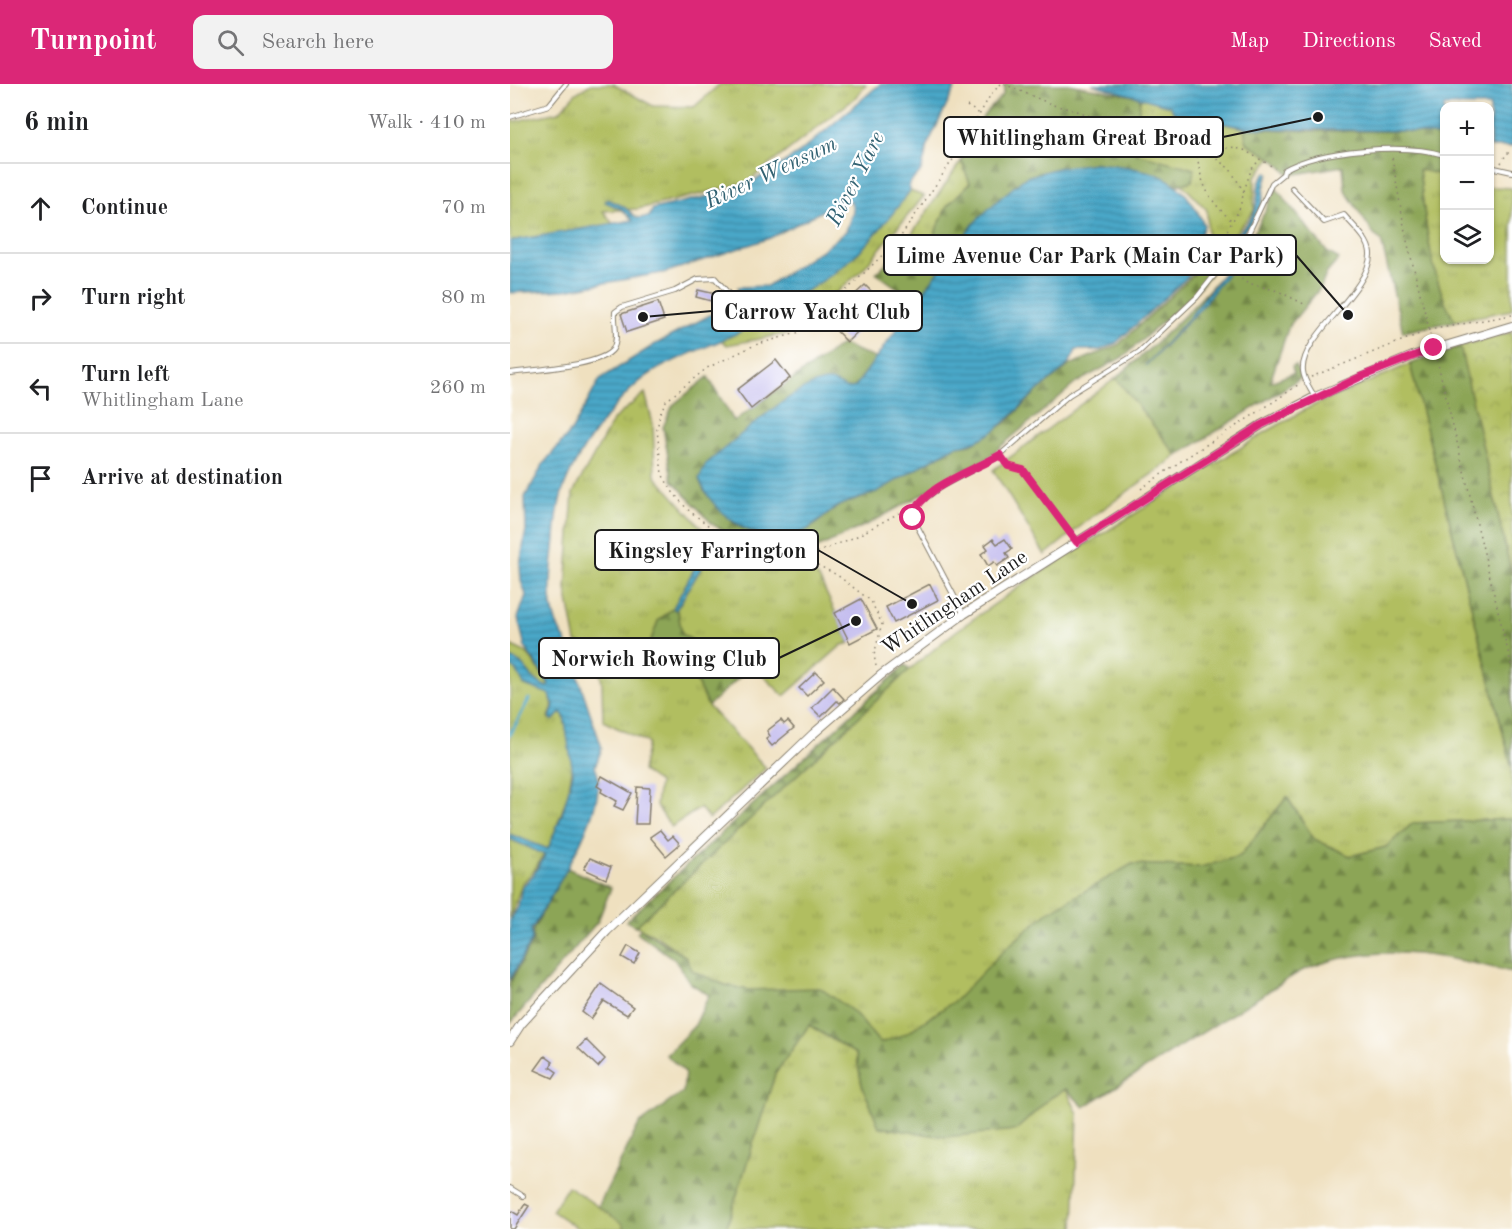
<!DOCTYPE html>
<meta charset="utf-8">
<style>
:root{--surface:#fff;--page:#f2f2f2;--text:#202124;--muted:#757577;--line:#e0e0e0;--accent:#db2777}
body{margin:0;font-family:"Old Standard TT",serif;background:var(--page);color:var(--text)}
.controls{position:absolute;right:18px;top:18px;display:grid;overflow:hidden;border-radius:12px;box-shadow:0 2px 4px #0004}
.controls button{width:54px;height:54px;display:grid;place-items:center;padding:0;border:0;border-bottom:2px solid var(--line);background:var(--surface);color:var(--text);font:30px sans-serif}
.stop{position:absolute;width:18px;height:18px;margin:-14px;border:4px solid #db2777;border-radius:50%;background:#fff}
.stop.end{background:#db2777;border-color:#fff;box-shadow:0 2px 6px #0008}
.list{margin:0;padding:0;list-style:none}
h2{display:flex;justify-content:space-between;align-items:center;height:78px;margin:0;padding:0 24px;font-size:26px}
h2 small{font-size:20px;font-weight:400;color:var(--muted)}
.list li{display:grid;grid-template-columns:39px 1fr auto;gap:18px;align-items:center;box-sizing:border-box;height:90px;padding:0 24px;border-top:2px solid var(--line)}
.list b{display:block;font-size:22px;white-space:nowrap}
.list p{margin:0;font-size:20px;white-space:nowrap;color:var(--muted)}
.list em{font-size:20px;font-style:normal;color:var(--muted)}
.icon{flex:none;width:33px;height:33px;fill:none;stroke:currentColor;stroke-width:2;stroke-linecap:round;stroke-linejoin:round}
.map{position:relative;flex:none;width:1002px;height:1145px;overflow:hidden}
header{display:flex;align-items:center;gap:36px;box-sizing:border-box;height:84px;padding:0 30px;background:var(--accent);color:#fff}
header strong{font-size:28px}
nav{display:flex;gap:33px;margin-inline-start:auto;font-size:21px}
.search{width:420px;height:54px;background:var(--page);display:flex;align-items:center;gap:15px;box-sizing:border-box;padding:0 21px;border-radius:12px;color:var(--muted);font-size:22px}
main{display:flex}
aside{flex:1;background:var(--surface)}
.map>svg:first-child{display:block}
.grass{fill:url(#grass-tufts);stroke:#666d3e;stroke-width:1.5}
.forest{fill:url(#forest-firs);stroke:#546039;stroke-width:1.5}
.park{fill:url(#park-crowns);stroke:#666d3e;stroke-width:1.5}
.pitch{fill:#b1be60;stroke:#666d3e;stroke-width:1.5}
.water{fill:url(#water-rules);stroke:#326272;stroke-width:1.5}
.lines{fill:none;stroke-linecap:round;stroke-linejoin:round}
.stream{stroke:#49a7c8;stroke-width:3}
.building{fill:#c2bbee}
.service-casing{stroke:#867e6e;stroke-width:6}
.minor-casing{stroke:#867e6e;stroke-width:10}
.path{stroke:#867e6e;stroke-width:1.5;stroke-dasharray:1.5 4.5;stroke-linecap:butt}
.service{stroke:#fff;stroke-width:4}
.minor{stroke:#fff;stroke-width:8}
.route{stroke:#db2777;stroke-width:8}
.labels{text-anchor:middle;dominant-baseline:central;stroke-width:4.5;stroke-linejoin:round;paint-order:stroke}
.street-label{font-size:21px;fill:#1c1c1c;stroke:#fff}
.water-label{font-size:22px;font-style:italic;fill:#326272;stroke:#fff}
.leader{fill:none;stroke:#1c1c1c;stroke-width:2}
.callout-dot{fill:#1c1c1c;stroke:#fff;stroke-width:2}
.callout{fill:#fff;stroke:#1c1c1c;stroke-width:2}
.callout-label{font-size:22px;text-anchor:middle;font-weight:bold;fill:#1c1c1c}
</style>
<header>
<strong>Turnpoint</strong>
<div class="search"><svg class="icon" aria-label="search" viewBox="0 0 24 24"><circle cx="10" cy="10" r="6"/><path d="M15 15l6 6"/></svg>Search here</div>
<nav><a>Map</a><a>Directions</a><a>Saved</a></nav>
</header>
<main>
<aside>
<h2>6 min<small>Walk · 410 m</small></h2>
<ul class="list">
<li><svg class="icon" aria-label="ahead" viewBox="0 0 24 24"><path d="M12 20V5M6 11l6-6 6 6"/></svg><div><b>Continue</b></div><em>70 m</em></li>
<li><svg class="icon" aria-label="right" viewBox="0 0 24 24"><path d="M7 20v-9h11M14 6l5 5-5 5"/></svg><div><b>Turn right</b></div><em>80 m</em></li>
<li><svg class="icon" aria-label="left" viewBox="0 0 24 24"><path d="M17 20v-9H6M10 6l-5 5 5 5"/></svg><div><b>Turn left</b><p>Whitlingham Lane</p></div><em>260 m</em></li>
<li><svg class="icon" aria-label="arrive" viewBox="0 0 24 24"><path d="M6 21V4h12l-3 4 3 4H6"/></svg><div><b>Arrive at destination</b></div></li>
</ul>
</aside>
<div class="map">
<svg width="1002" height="1145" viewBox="0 0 1002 1145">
<defs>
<pattern id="grass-tufts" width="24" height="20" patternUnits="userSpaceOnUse" patternTransform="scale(1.5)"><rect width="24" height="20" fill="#b1be60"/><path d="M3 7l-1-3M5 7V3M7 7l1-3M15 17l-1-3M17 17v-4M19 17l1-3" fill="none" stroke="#98a353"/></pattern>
<pattern id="forest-firs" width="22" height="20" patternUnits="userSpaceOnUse" patternTransform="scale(1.5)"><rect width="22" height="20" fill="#8ca556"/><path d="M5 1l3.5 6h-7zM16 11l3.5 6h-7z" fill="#728646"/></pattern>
<pattern id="park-crowns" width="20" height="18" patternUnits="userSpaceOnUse" patternTransform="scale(1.5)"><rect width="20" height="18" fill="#b1be60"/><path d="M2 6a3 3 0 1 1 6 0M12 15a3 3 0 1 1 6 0" fill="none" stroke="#98a353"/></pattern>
<pattern id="water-rules" width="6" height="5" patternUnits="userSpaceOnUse" patternTransform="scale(1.5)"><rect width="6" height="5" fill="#49a7c8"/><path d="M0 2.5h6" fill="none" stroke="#3c87a2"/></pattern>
</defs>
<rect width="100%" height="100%" fill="#fff"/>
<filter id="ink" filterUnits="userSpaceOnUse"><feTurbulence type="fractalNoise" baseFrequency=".0167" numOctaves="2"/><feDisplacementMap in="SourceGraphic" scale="12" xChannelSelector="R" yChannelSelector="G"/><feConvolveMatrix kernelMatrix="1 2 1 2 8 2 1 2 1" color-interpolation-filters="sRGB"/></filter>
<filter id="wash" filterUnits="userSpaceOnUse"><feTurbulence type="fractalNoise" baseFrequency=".008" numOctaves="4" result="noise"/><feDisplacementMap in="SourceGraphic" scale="24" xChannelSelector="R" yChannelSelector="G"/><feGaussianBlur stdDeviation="1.35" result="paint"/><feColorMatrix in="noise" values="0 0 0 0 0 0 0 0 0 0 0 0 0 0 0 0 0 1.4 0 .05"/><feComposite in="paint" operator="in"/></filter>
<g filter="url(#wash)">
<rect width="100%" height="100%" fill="#efe0bf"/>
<path class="grass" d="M81 0H103L143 22 184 23 210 0H356L345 14 236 99 128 125 93 127 103 140 0 157V38L49 28 66 9Z
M630 13 660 22 664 29 734 44 737 59 761 74 745 93 744 127C728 144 717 163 698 177L697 126 672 100 682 97 626 69Z
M451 77 460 99 437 122 414 175 393 163Z
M909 85 934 91V176H980V103L1002 104V226L945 237C919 196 915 132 909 85Z
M400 107 414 112 352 186 281 249 217 261 211 256 286 219 283 214C341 184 361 157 400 107Z
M900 280 1002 684V735L903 739 876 763 840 772 804 755 777 713 730 772 691 783 622 780 446 916 395 950 369 960 344 928 215 901 182 887 175 872 145 851 126 842 394 590 446 547 525 492 756 348 800 323Z
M135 309 143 340 145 392 198 451 202 452 163 524 148 537 149 576 179 582 198 622 256 684 199 735 190 724 161 743 146 721 149 699 132 687 138 659 93 637 92 599 85 565 66 558 56 505 63 409 104 335Z
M223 469 293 477 309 494 340 559 332 561 274 612 234 573 219 565 192 563 172 550 166 526 198 472Z
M0 561 17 569 39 600 37 605C43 617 45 623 38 634L43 636 51 628 54 632 63 679 58 710 40 761 23 788 12 800 0 835Z
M299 941 346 970 352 1001 506 1046 540 1014 556 1005 568 1030 564 1145H216L265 990Z"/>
<path class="forest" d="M495 0H559L630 13 626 69 684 85 682 97 668 101 643 89 615 83 585 79 544 85 465 138 407 218 366 189 393 163 414 175 437 122 460 99 451 77 474 31 493 11Z
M734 44 803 47H896L934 53V91L909 86C915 132 920 197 945 237L893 248 871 156 864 151 835 106 833 82 780 91 763 75 737 59Z
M766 104 817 168 829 175 816 190 811 203 779 242 760 298 784 289 782 283 785 281 791 294 667 372 606 294C650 257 698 211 733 165 747 147 756 125 766 104Z
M694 175 712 176 685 209 613 273 566 299 476 375 362 438 305 465H265L237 458 203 441 162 396 153 343 163 321 198 293 224 337 332 260 367 275 345 303 337 305 189 395 194 407 227 442 246 450 299 445 330 421 364 409 446 362 461 360 496 339 525 309 560 281 608 261 687 187Z
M950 262 1002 493V684L900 280Z
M163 524 168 528 172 550 192 563 219 565 244 580 198 622 179 582 148 576 140 559 148 537Z
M395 581 400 585 126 842 116 837Z
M777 713 804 755 840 772 876 763 903 739 1002 735V888C927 870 862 856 789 888L574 1023 556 1005 540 1014 506 1046 435 1053 369 1043 352 1001 346 970 299 941 265 990 216 1145H115L111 1139 88 1123 129 1040 173 1008 175 988 156 971 185 941 199 911 180 899 165 876 127 848 131 845 175 872 183 887 215 901 237 906 310 904 344 928 370 959 395 950 446 916 495 865 538 828 622 780 691 783 730 772Z
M57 784 101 804 88 837 0 940V899L23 856V846Z"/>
<path class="park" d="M1002 248V491L950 262Z"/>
<path class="pitch" d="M606 294 667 372 582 433 535 471 483 386Z
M58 1102 112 1139 115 1145H69L42 1127Z"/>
<path class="water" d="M370 0H447L419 58 411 87 399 100 400 107C363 156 339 185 284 214L286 220 282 219C266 228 250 238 234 246 204 261 172 271 143 288 109 309 66 369 53 406 46 425 46 446 44 465 40 497 36 530 56 557L92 664 85 683C104 717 40 814 21 846L22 855 0 896V837L8 823 12 803 24 790 35 771 0 755V750L38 765 53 727 63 689 54 632 51 628 43 637 40 634 44 621 39 610 14 601 6 586 0 582V574C18 579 16 594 37 603L39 600 15 563 8 534 16 511 11 497 10 481 16 446 15 413 34 379 62 346 90 295 144 261 243 208H228V203L257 202 315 164 336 147 343 127 341 118 335 115 260 154 157 188 55 206 0 209V157L123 136 111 125 95 118 97 115 113 122 127 134 139 133 143 125 233 104 289 69Z
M582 0H1002V63H980V22H934V53L896 47 736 44 664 29 660 22Z
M585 79C638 85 671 87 694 141L690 153 696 168 685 186 606 259 590 266H566C558 288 541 294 525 309 501 331 482 358 446 362 419 376 393 394 366 408 354 414 339 416 327 423 317 429 308 439 298 445 256 469 205 435 189 395L196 380C222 359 289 295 320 297 326 298 332 302 337 305L345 303 439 173 465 138 488 116 516 93 547 84Z
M756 88 759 90C752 100 755 111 751 122 743 140 729 153 716 167L714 165C723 153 739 141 744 128 751 111 743 103 756 88Z
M718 183 721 185 691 224 635 282 678 235Z
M202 452 208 456 166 526 163 524Z"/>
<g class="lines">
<path class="stream" d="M0 651 19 615"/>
</g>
<g id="blocks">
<path class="building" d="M355 201 375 221 337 258 317 237Z
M188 206 206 210 205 218 186 213Z
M148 218 154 236 117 248 111 230Z
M266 276 280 294 241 325 227 306Z
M483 455 487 460 495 455 502 465 496 469 499 474 487 482 484 478 478 482 471 470 478 465 475 461Z
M420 500 428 516 384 539 376 523Z
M351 515 367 545 340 559 325 529Z
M306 588 314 596 297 612 289 604Z
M323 603 334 615 330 619 327 617 311 633 302 624Z
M271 636 274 640 278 637 284 644 262 662 256 655 260 652 257 647Z
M92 692 122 709 113 726 104 722 107 717 91 708 92 705 87 702Z
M127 703 140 704 138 740H125Z
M150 746 158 756 163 752 170 760 156 772 140 753Z
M80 774 101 783 96 795 74 785Z
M118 862 130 869 124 880 112 873Z
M91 900 123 923 117 931 94 917 81 935 72 928Z
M76 956 95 975 88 983 68 964Z
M35 972 43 978 40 983 47 988 43 994 25 986Z
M15 1120 19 1122 4 1145H0V1126L8 1131Z"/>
</g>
</g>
<g filter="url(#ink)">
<use href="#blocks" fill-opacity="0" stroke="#867e6e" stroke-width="1.5"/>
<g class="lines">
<g class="service-casing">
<path id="service" d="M0 33 39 21 56 0
M980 83 1002 88
M782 104 814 138 834 131C843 142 859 155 860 169 862 206 789 253 793 287 794 297 800 304 804 312
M0 289C22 286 92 282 103 265 109 255 104 239 105 228L112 223 165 207 188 195 205 194 218 209
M513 386 567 457
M453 529 403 434 409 419 430 403 490 371 559 311 629 268 687 213 739 148 762 99 773 90 774 86C810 65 895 59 934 71
M0 1104 13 1112"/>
</g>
<g class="minor-casing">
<path id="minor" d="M0 957 11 940 97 847 303 650 371 591 454 530 751 341 805 313 905 271 1002 242"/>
</g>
<path class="path" d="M494 0 543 21 567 27 628 49 696 68 721 63 734 66 765 84
M457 22 470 30
M687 66C689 97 698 116 721 136
M697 68 720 85 734 108 729 126 712 155V170
M882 74 896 153 922 257
M991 79 997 69H1002
M734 107 741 86 750 75
M721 180 734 198 768 207 794 220
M927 276 1002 584
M801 293 919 246 1002 231
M494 376 498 382 507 385
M631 405C682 367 738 337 789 300
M296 473 345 453 400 423
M366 582 364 571 372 540 361 517 327 491 294 474 234 464 216 455 177 425 162 407 152 390 147 346 150 329 156 317 197 284 245 261 290 248 309 233 389 155 450 65 481 10 491 0"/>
<use href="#service" class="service"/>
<use href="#minor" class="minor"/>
</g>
</g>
<g class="lines" filter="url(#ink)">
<path class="route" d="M403 434C407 404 466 386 490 371L498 382 513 386 567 458 751 341 850 293 924 264"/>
</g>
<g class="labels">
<g class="street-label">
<text transform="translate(445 519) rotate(-34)">Whitlingham Lane</text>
</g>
<g class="water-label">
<text transform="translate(261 89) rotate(-25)">River Wensum</text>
<text transform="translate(346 95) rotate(-63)">River Yare</text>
</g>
</g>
<path class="leader" d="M808 33L713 53M838 231L786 171M133 233L202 227M402 520L308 466M346 537L269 574"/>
<g class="callout-dot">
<circle cx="808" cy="33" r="6"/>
<circle cx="838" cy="231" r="6"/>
<circle cx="133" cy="233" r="6"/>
<circle cx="402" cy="520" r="6"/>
<circle cx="346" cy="537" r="6"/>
</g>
<g class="callout">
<rect x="434" y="33" width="279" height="40" rx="6"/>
<rect x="374" y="151" width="412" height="40" rx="6"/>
<rect x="202" y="207" width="210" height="40" rx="6"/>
<rect x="85" y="446" width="223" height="40" rx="6"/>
<rect x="29" y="554" width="240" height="40" rx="6"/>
</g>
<g class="callout-label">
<text x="574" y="61">Whitlingham Great Broad</text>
<text x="580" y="179">Lime Avenue Car Park (Main Car Park)</text>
<text x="307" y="235">Carrow Yacht Club</text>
<text x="197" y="474">Kingsley Farrington</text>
<text x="149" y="582">Norwich Rowing Club</text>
</g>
</svg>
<div class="controls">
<button>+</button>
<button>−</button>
<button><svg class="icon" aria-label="layers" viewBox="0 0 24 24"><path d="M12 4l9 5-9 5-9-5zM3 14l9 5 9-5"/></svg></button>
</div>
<div class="stop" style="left:403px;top:434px"></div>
<div class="stop end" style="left:924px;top:264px"></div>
</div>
</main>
